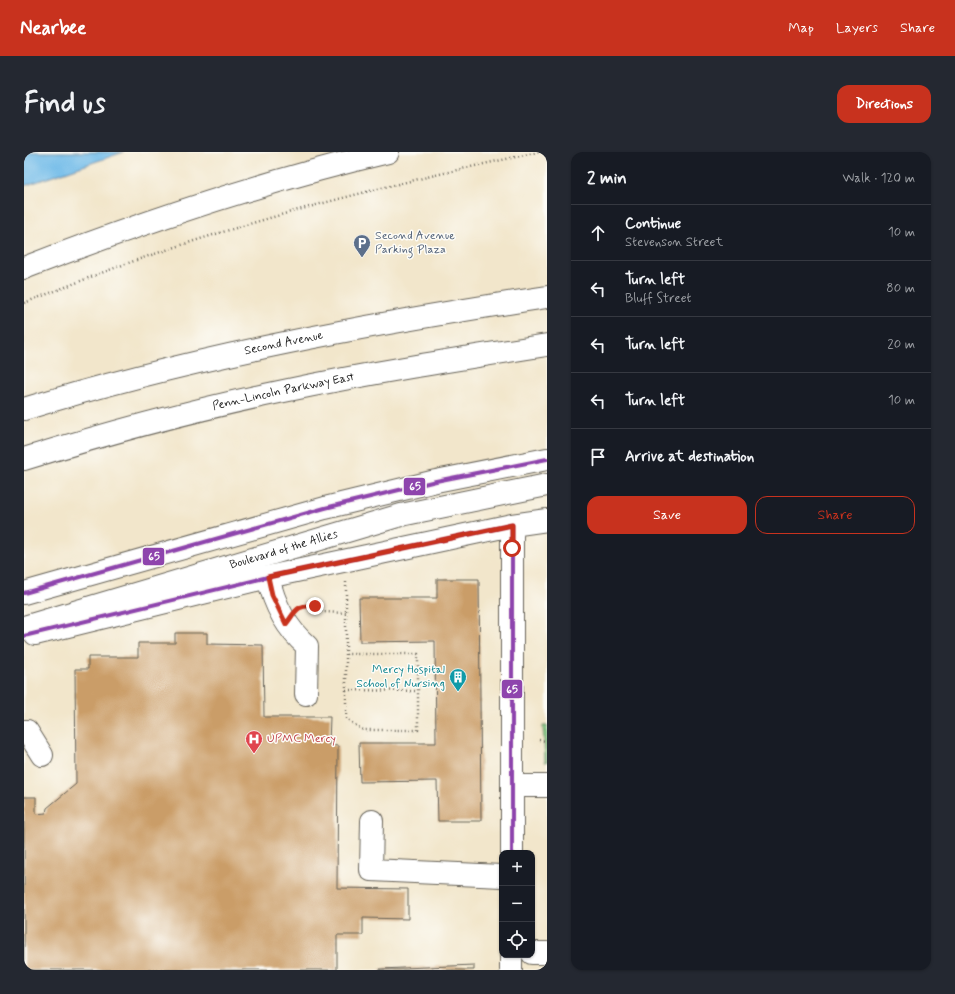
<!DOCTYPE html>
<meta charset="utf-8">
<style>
:root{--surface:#171b24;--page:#242831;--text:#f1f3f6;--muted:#9ea1a6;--line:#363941;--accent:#c8321e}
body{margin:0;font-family:Mynerve,sans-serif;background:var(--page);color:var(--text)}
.controls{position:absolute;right:12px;bottom:12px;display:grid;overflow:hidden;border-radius:8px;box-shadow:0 1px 3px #0004}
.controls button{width:36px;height:36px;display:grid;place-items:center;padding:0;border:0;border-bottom:1px solid var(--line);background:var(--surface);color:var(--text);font:20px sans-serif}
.stop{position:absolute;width:12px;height:12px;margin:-9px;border:3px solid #c8321e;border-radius:50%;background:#fff}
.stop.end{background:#c8321e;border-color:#fff;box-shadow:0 1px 4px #0008}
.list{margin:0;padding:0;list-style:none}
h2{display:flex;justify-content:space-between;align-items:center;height:52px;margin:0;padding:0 16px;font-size:17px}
h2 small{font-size:13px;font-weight:400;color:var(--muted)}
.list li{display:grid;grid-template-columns:26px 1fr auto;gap:12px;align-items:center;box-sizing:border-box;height:56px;padding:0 16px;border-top:1px solid var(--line)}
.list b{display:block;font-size:15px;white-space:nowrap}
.list p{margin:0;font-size:13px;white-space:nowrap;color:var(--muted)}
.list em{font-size:13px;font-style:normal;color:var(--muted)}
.actions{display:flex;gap:8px;padding:12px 16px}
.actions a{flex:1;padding:9px 0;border:1px solid var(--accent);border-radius:12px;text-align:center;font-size:14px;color:var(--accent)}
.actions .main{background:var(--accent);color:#fff}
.icon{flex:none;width:22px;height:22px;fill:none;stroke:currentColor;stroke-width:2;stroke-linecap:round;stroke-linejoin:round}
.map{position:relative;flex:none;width:523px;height:818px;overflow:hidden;border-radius:12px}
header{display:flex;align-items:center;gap:24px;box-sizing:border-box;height:56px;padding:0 20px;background:var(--accent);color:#fff}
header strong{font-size:19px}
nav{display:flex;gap:22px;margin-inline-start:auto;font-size:14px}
.intro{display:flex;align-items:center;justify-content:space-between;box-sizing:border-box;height:96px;padding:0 24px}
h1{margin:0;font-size:28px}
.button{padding:10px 18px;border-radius:12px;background:var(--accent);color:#fff;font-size:14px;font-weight:700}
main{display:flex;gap:24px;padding:0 24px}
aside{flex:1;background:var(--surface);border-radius:12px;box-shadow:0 1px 3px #0004}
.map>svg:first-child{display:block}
.green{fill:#8bd18c;stroke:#547654}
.water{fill:#6ebae8;stroke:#456b82}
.building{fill:#ca9d67}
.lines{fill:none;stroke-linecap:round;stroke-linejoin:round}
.minor-casing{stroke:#676359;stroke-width:24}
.major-casing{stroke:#676359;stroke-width:24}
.highway-casing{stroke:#676359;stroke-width:24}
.path{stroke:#676359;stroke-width:2.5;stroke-dasharray:1 3;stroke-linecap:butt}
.minor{stroke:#fff;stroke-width:22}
.major{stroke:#fff;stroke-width:22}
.highway{stroke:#fff;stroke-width:22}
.bus-1-casing{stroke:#fdfcf7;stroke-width:7}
.bus-1{stroke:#8e44ad;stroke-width:4}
.route{stroke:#c8321e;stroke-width:5}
.labels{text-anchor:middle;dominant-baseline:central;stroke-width:3;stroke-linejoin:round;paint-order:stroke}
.service-label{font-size:12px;fill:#4e5e75;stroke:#fdfcf7;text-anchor:start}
.street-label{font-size:12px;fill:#1c1c1c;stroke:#fdfcf7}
.culture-label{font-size:12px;fill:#0d838f;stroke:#fdfcf7;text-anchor:end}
.health-label{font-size:12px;fill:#be3a42;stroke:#fdfcf7;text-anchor:start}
.line-badge{stroke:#fdfcf7;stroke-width:1.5}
.badge-label{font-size:11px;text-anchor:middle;font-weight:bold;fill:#fff}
</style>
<header>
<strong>Nearbee</strong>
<nav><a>Map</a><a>Layers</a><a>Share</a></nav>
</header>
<div class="intro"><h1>Find us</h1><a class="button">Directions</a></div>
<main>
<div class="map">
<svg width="523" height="818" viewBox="0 0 523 818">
<rect width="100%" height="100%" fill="#fdfcf7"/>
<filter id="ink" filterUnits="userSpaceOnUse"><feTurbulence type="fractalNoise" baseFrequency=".025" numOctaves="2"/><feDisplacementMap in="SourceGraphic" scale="8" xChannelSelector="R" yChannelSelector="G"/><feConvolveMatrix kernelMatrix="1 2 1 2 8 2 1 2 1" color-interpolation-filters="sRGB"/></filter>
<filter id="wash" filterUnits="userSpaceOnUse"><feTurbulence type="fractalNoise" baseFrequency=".012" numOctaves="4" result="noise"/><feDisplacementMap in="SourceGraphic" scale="16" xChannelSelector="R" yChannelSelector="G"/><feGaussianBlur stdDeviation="0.9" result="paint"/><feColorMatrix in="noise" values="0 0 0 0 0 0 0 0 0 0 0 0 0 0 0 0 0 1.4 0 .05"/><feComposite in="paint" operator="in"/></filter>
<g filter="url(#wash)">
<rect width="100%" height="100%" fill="#f2e6cb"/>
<path class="green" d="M519 574H523V610H521Z"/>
<path class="water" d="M0 0H100L0 34Z"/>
<g id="blocks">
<path class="building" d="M413 427H455L457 669H414L413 629 336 630 335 591H412L411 489 336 490 335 446H413Z
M151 481H183V492L239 493 240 565H306L305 593 314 594 313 736 384 737V767L339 766V783H313V818H0V645H12V662L22 661 23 656 52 632 51 517H64V505H114V491H151Z
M450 813V818H356V817Z"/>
</g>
</g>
<g filter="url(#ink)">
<use href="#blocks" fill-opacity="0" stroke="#676359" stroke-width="1"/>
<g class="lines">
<g class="minor-casing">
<path id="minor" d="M244 425C250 452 261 475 283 494L282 542
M11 482 244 425 488 373 523 368
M0 579H3L18 603
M488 634H523
M348 669 347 718 478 724
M488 701V373
M508 801H523
M487 818V803"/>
</g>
<g class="major-casing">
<g id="major">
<path id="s1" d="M0 257C171 204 346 172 523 145"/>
</g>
</g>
<g class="highway-casing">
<g id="highway">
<path d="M0 116C119 70 240 29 364 0"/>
<path id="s2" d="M0 307C84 281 169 258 255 240 344 221 433 207 523 193"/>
<path d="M0 441 301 356 412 329 523 307"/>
<path id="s3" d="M0 475 377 363 523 333"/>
</g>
</g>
<path class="path" d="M0 151C37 137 73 122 110 109 242 63 378 29 515 0
M322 430V567L339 578H394V502H322
M279 454H291L298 460 322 461
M322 538 394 539
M515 588 523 589"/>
<use href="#minor" class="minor"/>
<use href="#major" class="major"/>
<use href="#highway" class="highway"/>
<g class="bus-1-casing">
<path id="bus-1" d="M488 373V701
M0 441 301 356 412 329 523 307
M0 484 244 425 488 373"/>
</g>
<use href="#bus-1" class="bus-1"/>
</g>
</g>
<g class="lines" filter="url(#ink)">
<path class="route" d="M291 454C273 452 272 459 262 472L248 443 244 425 488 373V396"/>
</g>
<defs>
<g id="parking-pin" transform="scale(0.9)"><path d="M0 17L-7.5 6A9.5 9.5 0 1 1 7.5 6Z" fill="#5c6f8a" stroke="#fdfcf7"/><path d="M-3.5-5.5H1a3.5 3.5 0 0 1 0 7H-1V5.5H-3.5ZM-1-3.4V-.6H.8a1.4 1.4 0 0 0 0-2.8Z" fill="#fff"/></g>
<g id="building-pin" transform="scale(0.9)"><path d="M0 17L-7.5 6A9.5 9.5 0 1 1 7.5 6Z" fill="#0f9aa8" stroke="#fdfcf7"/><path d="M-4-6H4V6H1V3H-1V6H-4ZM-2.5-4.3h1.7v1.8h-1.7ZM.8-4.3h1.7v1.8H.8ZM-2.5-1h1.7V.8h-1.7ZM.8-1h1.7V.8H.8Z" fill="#fff"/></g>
<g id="hospital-pin" transform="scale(0.9)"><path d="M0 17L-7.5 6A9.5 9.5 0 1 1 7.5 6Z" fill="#e0444e" stroke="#fdfcf7"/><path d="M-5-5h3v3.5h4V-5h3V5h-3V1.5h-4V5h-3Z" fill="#fff"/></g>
</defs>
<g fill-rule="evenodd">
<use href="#parking-pin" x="338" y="91"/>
<use href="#building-pin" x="434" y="525"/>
<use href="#hospital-pin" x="230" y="587"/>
</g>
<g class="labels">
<g class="service-label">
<text x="351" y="84">Second Avenue<tspan x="351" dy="14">Parking Plaza</tspan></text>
</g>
<g class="street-label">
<text stroke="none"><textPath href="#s1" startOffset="268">Second Avenue</textPath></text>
<text stroke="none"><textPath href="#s2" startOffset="268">Penn-Lincoln Parkway East</textPath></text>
<text stroke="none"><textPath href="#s3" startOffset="271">Boulevard of the Allies</textPath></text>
</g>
<g class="culture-label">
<text x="421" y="518">Mercy Hospital<tspan x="421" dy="14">School of Nursing</tspan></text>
</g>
<g class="health-label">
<text x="243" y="587">UPMC Mercy</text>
</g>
</g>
<g class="line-badge">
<rect x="379" y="325" width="23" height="19" rx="4" fill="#8e44ad"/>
<rect x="118" y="395" width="23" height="19" rx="4" fill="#8e44ad"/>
<rect x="477" y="527" width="22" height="20" rx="4" fill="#8e44ad"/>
</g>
<g class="badge-label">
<text x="391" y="338">65</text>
<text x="130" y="408">65</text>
<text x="488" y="541">65</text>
</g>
</svg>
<div class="controls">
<button>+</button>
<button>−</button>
<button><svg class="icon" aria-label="locate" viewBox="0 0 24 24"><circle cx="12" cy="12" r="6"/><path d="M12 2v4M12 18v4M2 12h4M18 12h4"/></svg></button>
</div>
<div class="stop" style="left:488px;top:396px"></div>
<div class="stop end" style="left:291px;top:454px"></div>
</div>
<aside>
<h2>2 min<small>Walk · 120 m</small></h2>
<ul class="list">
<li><svg class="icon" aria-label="ahead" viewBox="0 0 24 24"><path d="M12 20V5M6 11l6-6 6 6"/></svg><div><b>Continue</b><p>Stevenson Street</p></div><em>10 m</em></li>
<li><svg class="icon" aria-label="left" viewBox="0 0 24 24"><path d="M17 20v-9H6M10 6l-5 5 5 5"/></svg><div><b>Turn left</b><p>Bluff Street</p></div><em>80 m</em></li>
<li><svg class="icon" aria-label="left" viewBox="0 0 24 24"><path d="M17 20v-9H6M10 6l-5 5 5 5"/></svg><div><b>Turn left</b></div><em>20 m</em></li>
<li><svg class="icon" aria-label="left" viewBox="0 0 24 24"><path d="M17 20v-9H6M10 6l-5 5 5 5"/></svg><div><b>Turn left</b></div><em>10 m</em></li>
<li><svg class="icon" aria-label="arrive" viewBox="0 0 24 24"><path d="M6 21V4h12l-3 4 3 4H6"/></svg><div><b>Arrive at destination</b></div></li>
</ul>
<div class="actions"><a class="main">Save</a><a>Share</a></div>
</aside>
</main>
